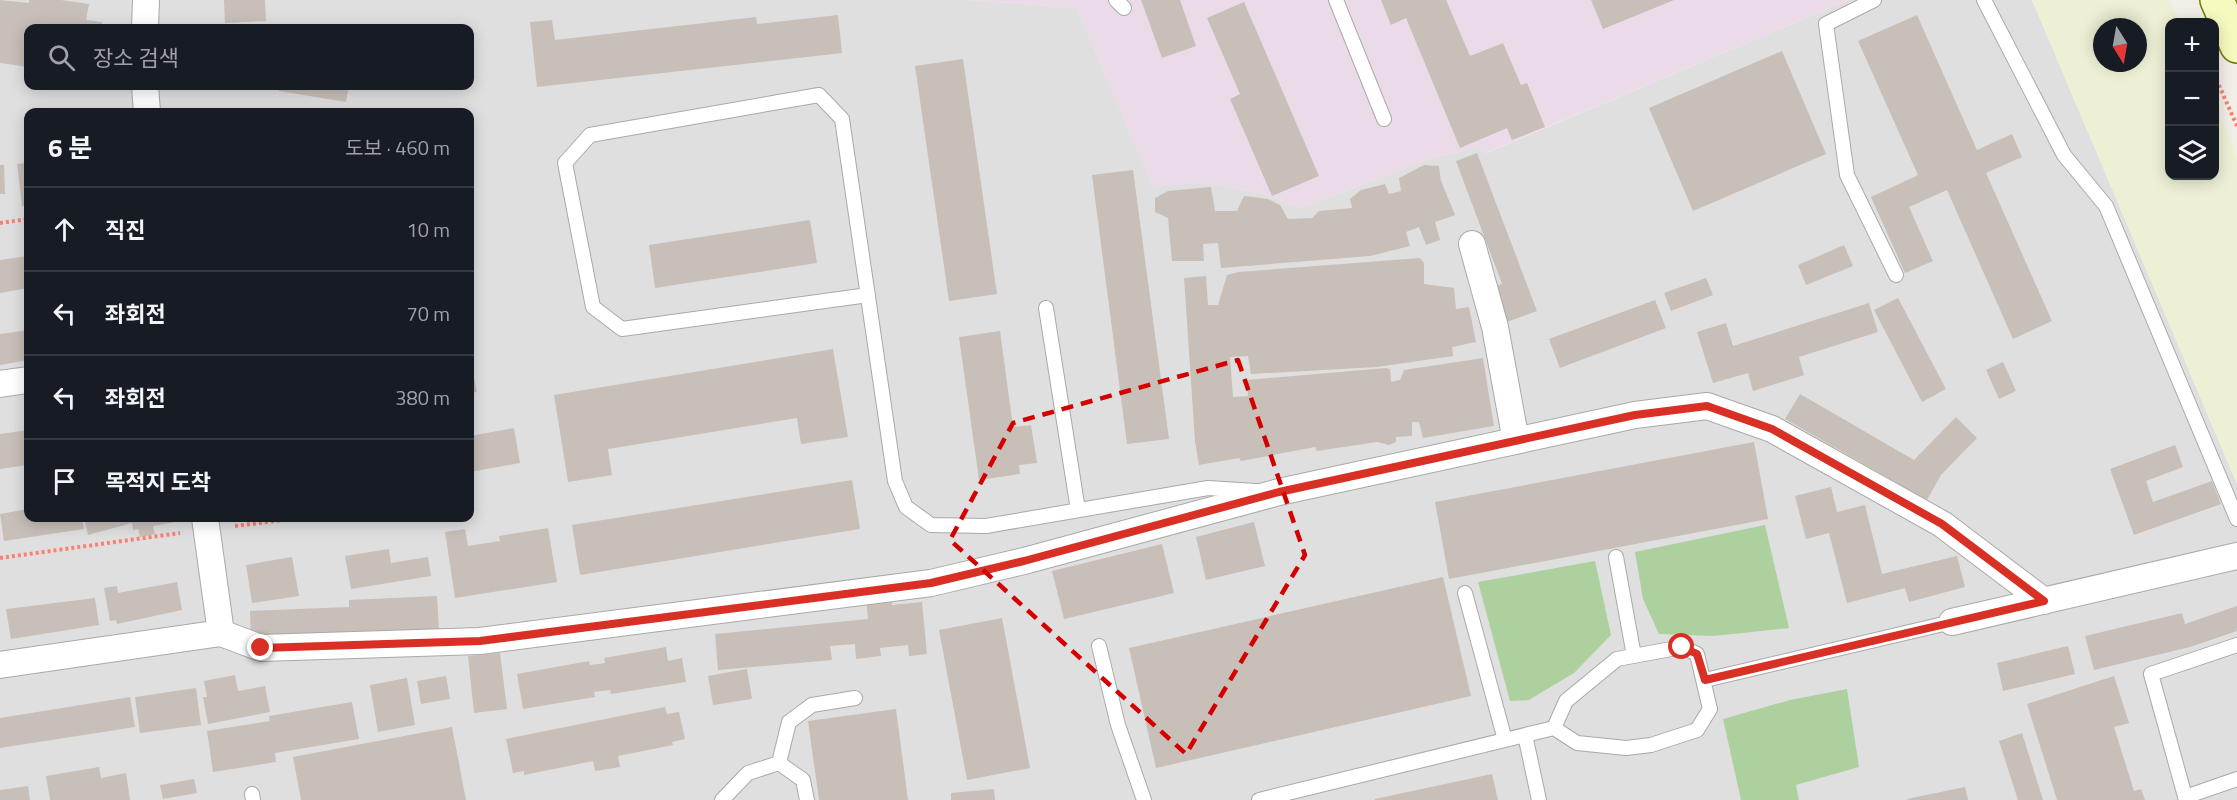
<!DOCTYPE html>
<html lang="ko">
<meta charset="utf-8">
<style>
:root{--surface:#171b24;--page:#20242c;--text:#f1f3f6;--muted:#9ea1a6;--line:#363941}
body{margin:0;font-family:"Titillium Web","Noto Sans KR",sans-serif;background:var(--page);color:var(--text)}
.controls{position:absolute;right:18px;top:18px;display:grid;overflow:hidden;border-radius:12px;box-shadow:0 3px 15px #0003}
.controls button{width:54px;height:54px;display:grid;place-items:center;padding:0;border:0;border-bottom:2px solid var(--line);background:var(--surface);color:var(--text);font:30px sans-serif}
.compass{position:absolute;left:2093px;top:18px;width:54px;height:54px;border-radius:50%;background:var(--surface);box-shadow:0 3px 15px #0003;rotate:169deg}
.stop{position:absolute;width:18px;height:18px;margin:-14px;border:4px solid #d93025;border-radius:50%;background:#fff}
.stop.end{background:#d93025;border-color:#fff;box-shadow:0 2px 6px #0008}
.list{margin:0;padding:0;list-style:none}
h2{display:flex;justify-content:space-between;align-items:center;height:78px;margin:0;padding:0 24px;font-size:26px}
h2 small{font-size:20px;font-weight:400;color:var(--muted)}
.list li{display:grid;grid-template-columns:39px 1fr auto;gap:18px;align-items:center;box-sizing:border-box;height:84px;padding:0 24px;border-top:2px solid var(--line)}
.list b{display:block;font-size:22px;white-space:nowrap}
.list em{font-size:20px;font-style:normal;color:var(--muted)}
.icon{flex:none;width:33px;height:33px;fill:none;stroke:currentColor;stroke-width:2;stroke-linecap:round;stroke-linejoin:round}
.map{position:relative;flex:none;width:2237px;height:800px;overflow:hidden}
.search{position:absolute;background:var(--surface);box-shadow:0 3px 15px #0003;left:24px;top:24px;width:450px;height:66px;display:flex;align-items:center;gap:15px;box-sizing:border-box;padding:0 21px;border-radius:12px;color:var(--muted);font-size:22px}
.panel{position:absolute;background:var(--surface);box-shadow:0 3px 15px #0003;left:24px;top:108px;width:450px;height:414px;border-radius:12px}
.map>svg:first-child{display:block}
.residential{fill:#e0dfdf;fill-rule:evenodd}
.industrial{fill:#ebdbe8}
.farmland{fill:#eef0d5;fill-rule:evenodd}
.forest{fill:#add19e}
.building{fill:#c7bfb8}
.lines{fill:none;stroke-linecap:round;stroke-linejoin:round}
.lane-casing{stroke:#a9a9a9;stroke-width:16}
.street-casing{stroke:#a9a9a9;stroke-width:28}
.secondary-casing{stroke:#707d05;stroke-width:36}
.path{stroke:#fa8072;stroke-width:4;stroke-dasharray:3 3;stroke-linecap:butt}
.lane{stroke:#fff;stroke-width:14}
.street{stroke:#fff;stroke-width:26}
.secondary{stroke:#f7fabf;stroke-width:33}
.route{stroke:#d93025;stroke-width:8}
.marked{fill:none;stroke:#d40000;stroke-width:4.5;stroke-dasharray:12 8;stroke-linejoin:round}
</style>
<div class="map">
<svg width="2237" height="800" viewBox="0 0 2237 800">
<rect width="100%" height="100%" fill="#f2efe9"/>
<path class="residential" d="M0 0H969L1077 8 1153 186 1209 182 1267 195 1301 208 1432 158 1479 147 1486 153 1849 0H2032L2237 484V800H0ZM28 28H470V86H28ZM28 112H470V518H28Z"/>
<path class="industrial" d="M969 0H1849L1485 153 1479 147 1432 158 1301 208 1267 195 1209 182 1153 187 1077 8Z"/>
<path class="farmland" d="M2032 0H2170L2180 22H2170V176H2214L2215 104 2237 157V484ZM2102 27H2138V63H2102Z"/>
<path class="forest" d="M1765 525 1789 628 1714 636 1659 634 1643 599 1635 552Z
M1595 561 1611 635 1574 673 1529 700 1510 701 1478 582Z
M1847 689 1859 767 1796 785 1799 800H1741L1723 719 1790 700Z"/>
<path class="building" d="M0 0 29 3V0H61L89 4 86 20 102 22 101 28H28V67L0 63Z
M224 0H265L266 21 225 23Z
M1141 0H1180L1196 46 1162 58Z
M1381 0H1446L1470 56 1503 43 1521 85 1527 83 1545 127 1512 140 1507 128 1460 148 1406 18 1391 25Z
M1591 0H1674L1603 29Z
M1244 2 1319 176 1272 196 1230 99 1240 94 1207 18Z
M838 15 842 53 537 87 530 22 552 20 555 40 756 17 757 24Z
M1917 15 1977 150 2012 134 2022 157 1986 173 2052 321 2013 339 1947 190 1909 207 1933 261 1905 273 1871 197 1918 175 1858 41Z
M1782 51 1826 154 1693 211 1649 108Z
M963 59 997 294 949 301 915 66Z
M280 86H349L346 102 279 91Z
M1477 153 1537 311 1507 322 1494 287 1502 284 1456 161Z
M28 163V205L22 206 17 164Z
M0 165H4L5 194H0Z
M1424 165 1439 166 1441 181 1455 215 1435 222 1440 240 1426 245 1419 227 1406 232 1410 246 1370 256 1221 268 1218 243 1203 244 1204 261H1172L1168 218 1155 212V198L1168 191 1211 187 1215 211H1237L1244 196 1268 199 1280 205 1288 219 1312 218 1319 211 1352 208 1350 199 1361 190 1385 184 1389 194 1401 191 1399 178Z
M1133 170 1169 439 1127 444 1092 175Z
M810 220 817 263 655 288 649 245Z
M1844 245 1853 266 1806 285 1798 265Z
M28 256V288L0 293V260Z
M1420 258 1424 263V284L1454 288 1456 309 1469 307 1476 342 1452 347 1453 356 1377 367 1251 374 1248 356 1230 357 1233 397 1248 396 1247 380 1386 368 1390 369 1391 382 1400 380 1404 370 1483 358 1494 426 1423 438 1419 422H1412V436L1396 437V442L1389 445 1377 442 1317 451 1315 447 1241 461 1239 458 1199 465 1195 441 1184 278 1206 276 1208 305H1218L1227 275 1239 272Z
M1706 278 1713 295 1671 311 1664 293Z
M1898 298 1946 389 1922 402 1874 310Z
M1655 300 1666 328 1560 368 1549 339Z
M1869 303 1878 332 1799 357 1804 375 1753 391 1748 373 1713 383 1697 332 1726 323 1733 346Z
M28 330V360L0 365V334Z
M1000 331 1013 427 1031 425 1037 463 1019 465 1020 474 979 480 959 337Z
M833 349 848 437 801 444 797 418 608 449 612 475 568 482 554 395Z
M470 357 477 392 470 393Z
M2003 362 2016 391 1999 399 1986 370Z
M1800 394 1914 460 1956 417 1977 438 1941 475 1927 500 1785 419Z
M514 428 520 463 470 472V436Z
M28 430V465L0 469V434Z
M1754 442 1768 519 1449 579 1435 502Z
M2175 445 2183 467 2146 481 2153 502 2212 481 2221 504 2134 535 2110 469Z
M852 480 860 529 580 575 572 525Z
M1831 487 1837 512 1865 505 1882 574 1957 556 1965 587 1909 602 1905 588 1847 603 1829 533 1806 539 1795 496Z
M28 509V518H82L84 529 4 541 0 514Z
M84 518H192V519L153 526 155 534 140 537 138 529 133 530 132 523 88 535Z
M1254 522 1265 566 1206 580 1196 537Z
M548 528 557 582 455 598 445 532 465 529 468 546 500 541 499 536Z
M1162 544 1174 593 1064 619 1052 571Z
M389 549 391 563 428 557 431 576 351 589 345 556Z
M292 557 299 596 252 603 246 565Z
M1443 577 1471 696 1156 768 1129 648Z
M177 582 182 610 117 624 116 620 110 621 104 588 117 586 118 593Z
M891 594 892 605 922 602 927 654 909 656 908 645 880 648 881 656 856 659 855 644 830 646 832 660 718 670 715 634 868 619 866 597Z
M437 596 439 632 251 641 250 611 349 607V600Z
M95 598 99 625 11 639 6 609Z
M2237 606V631L2190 647 2094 670 2085 636 2182 613 2185 624Z
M1002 618 1030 768 967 780 939 630Z
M2068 646 2075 674 2003 691 1997 663Z
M666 647 668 661 682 658 686 682 611 694 610 690 594 692 595 697 523 709 517 674 589 661 590 665 605 663 604 658Z
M500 653 507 709 474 713 468 656Z
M747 669 752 699 713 705 708 676Z
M235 675 238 691 265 686 270 712 208 724 203 697H207L204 681Z
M446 676 450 699 421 704 417 681Z
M2114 676 2129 723 2114 727 2134 791 2141 789 2145 800H2057L2027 704Z
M407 678 415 725 378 732 370 685Z
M196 688 201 725 140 733 135 697Z
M130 697 135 727 0 748V718Z
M352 702 359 739 275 753 276 762 213 772 207 731 270 721 269 716Z
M665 707 667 714 679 712 685 739 672 742 673 745 618 756 620 767 595 771 593 761 524 775V771L513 773 506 739Z
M896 709 908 800H819L808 721Z
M452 727 466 800H301L293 757Z
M2022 733 2043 800H2018L1999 741Z
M99 767 101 778 126 773 130 800H50L46 776Z
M1492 774 1498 800H1375V799Z
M194 779 197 793 163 799 160 785Z
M28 786 30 800H0V790Z
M1965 787 1968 800H1908L1907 799Z
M994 789 995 800H951V793Z"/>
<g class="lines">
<g class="lane-casing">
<path id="lane" d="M1116 0 1124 8
M1336 0 1384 119
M1874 0 1826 24 1847 175 1896 275
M1984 0 2064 155 2106 206 2237 519
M868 295 622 329 593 307 565 163 590 135 819 95 842 119 895 481 906 507 931 525 986 526 1208 488 1256 491
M1046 308 1078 510
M1616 557 1634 656
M1465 593 1505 740
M1099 646 1118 725 1144 800
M1705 680 1952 622
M1525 735 1539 800
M779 763 789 722 812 705 855 698
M252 794 253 800
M2185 797 2237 779
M722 800 748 773 779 763 803 780 807 800
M1259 800 1554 728 1577 743 1626 748 1651 745 1697 730 1710 709 1697 654 1682 647 1617 659 1566 701 1554 728
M2186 800 2151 674 2237 645"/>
</g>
<g class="street-casing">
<path id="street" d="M145 28 146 0
M145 86 147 112
M1472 244 1495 327 1516 441
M0 384 28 380
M205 518 221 633
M1952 622 2237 556
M0 665 221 633 261 648 480 641 931 583 1024 561 1279 492 1635 415 1707 406 1772 429 1942 524 2044 601"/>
</g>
<g class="secondary-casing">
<path id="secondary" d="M2217 0 2237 46"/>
</g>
<path class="path" d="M2214 74 2237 126
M0 223 28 219
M235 526 299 518
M0 558 180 533"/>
<use href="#lane" class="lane"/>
<use href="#street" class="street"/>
<use href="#secondary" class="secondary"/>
</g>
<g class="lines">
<path class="route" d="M261 648 480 641 931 583 1024 561 1279 492 1635 415 1707 406 1772 429 1942 524 2044 601 1705 680 1697 654 1682 647"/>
</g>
<path class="marked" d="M1238 360 1305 555 1186 754 950 540 1013 423Z"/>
</svg>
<div class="controls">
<button>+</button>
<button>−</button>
<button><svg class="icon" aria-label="layers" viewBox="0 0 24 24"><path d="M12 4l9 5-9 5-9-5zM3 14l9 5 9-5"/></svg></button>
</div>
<svg class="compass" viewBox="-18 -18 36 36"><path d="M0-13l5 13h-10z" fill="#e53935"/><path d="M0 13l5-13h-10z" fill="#9ea1a6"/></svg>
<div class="stop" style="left:1682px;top:647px"></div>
<div class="stop end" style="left:261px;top:648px"></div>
<div class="search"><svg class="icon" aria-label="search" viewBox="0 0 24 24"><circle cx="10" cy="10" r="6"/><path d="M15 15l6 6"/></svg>장소 검색</div>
<section class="panel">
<h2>6 분<small>도보 · 460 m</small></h2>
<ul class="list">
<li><svg class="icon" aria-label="ahead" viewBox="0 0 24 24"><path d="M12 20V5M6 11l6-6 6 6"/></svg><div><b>직진</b></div><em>10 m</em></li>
<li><svg class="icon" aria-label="left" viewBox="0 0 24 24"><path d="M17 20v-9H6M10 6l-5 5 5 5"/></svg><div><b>좌회전</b></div><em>70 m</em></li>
<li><svg class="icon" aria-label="left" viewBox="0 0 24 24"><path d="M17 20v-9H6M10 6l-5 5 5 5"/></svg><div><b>좌회전</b></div><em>380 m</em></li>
<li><svg class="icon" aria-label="arrive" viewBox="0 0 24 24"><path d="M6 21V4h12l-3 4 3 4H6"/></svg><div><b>목적지 도착</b></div></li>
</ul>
</section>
</div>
